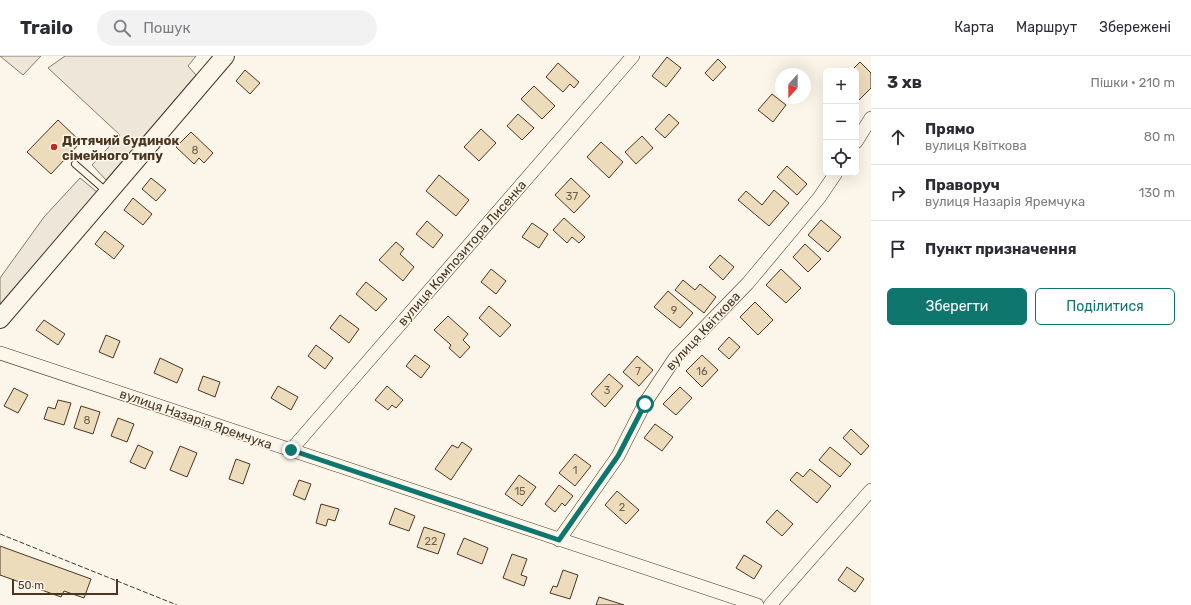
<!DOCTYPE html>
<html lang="uk">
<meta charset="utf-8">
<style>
:root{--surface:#fff;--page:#f2f2f3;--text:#2b2b33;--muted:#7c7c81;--line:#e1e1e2;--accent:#0f766e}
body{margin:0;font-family:Rubik,sans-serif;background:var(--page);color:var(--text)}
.controls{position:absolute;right:12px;top:12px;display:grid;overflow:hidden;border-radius:6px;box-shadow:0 4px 16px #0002}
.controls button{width:36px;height:36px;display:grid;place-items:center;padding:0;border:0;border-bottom:1px solid var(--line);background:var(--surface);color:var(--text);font:20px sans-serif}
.compass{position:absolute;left:775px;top:12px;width:36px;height:36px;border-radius:50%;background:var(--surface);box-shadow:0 4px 16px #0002;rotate:201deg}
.scale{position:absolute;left:12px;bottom:10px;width:106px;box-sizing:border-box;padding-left:4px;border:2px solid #4a3520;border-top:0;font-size:11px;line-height:14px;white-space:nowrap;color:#4a3520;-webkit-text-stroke:3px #fbf6e9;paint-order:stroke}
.stop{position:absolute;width:12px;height:12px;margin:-9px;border:3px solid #0f766e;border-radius:50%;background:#fff}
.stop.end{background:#0f766e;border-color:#fff;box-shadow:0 1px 4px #0008}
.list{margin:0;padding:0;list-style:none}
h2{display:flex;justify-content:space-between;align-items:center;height:52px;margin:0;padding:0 16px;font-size:17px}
h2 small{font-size:13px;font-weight:400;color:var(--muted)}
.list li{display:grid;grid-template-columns:26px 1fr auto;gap:12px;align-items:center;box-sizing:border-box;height:56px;padding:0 16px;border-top:1px solid var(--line)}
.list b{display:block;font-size:15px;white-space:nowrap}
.list p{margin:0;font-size:13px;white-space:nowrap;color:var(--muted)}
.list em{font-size:13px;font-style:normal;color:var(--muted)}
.actions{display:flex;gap:8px;padding:12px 16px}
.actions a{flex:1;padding:9px 0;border:1px solid var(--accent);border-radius:6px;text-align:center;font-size:14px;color:var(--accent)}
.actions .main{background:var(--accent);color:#fff}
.icon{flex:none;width:22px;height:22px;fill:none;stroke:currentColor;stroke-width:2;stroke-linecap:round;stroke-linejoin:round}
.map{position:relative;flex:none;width:871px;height:549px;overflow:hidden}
header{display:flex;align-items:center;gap:24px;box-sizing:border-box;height:56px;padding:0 20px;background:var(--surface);border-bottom:1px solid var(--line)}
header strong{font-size:19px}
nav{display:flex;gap:22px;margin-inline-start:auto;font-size:14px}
.search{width:280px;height:36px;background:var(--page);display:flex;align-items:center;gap:10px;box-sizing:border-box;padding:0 14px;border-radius:22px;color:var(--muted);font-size:15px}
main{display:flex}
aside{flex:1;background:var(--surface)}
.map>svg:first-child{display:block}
.green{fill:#ede6d9;stroke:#887966}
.building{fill:#ecdcbc;stroke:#4a3520}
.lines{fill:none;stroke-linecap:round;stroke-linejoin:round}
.lane-casing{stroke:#4a3520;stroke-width:8}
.street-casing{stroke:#4a3520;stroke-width:14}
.secondary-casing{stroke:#4a3520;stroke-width:20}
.lane{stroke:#fbf6e9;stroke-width:6}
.street{stroke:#fbf6e9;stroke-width:13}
.secondary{stroke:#fbf6e9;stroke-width:18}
.fence{stroke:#4a3520;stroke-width:1;stroke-dasharray:5 2;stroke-linecap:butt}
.route{stroke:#0f766e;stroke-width:5}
.poi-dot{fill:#c62828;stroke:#fbf6e9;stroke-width:1.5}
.labels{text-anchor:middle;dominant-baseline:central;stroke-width:3;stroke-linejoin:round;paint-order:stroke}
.number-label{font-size:11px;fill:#725f47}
.poi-label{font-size:13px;font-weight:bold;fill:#4a3520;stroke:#fbf6e9;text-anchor:start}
.street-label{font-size:13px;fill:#4a3520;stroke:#fbf6e9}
</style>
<header>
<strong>Trailo</strong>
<div class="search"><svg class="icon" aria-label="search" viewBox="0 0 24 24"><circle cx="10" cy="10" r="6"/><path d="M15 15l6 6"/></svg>Пошук</div>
<nav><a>Карта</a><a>Маршрут</a><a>Збережені</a></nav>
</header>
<main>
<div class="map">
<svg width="871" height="549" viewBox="0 0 871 549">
<rect width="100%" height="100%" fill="#fbf6e9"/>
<path class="green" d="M0 0H41L23 19Z
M65 0H196L188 10 196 19 106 124 92 109 120 79 48 12Z
M80 122 97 136 0 250V222L44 161Z"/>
<path class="building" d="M667 1 681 12 666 31 652 20Z
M718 3 726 11 713 25 705 17Z
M860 6 871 17V32L858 45 856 44V15H851Z
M558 7 579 26 574 32 570 28 563 36 546 21Z
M245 14 260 27 250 38 236 25Z
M534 30 555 50 542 63 521 43Z
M772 38 786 49 773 66 758 54Z
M518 58 534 72 522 84 507 70Z
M669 58 679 67 665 82 655 73Z
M58 64 81 86 51 118 27 96Z
M481 73 496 87 479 105 464 91Z
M191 76 213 97 204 107 199 102 194 108 176 91Z
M642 80 653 92 636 108 625 96Z
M601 86 623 106 609 122 587 101Z
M787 110 807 128 797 139 777 121Z
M439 119 469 144 456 160 426 135Z
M151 122 166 134 156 145 142 133Z
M571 122 590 140 574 157 555 139Z
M774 134 789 147 769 170 738 144 746 135 762 149Z
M133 142 152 158 143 169 124 154Z
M564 162 585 181 579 187 572 181 567 187 553 174Z
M821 164 841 181 828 196 808 179Z
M427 165 443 179 433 192 416 178Z
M532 167 548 178 539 192 522 181Z
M105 175 124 190 114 203 95 188Z
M396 186 404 193 400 198 414 211 403 225 379 204Z
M805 188 821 203 808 216 793 201Z
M720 199 734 211 723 224 709 211Z
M491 213 506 225 496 238 481 226Z
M781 213 801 232 786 247 766 229Z
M683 224 695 234 700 228 716 241 704 257 675 234Z
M366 226 387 243 376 255 356 238Z
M668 235 693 257 680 272 654 251Z
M755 246 773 264 758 279 740 261Z
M489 250 511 269 500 281 479 262Z
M340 259 359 273 349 287 330 272Z
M448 260 468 278 463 284 470 291 460 302 449 292 451 289 434 274Z
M44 264 65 278 58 289 36 274Z
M106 279 120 285 113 302 99 296Z
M729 281 740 291 729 303 718 293Z
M316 289 333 302 325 313 308 300Z
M415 299 430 310 421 322 406 310Z
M702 299 718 314 702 331 686 315Z
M637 300 653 314 639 330 623 316Z
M160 302 183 313 177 327 154 317Z
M609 318 623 330 605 351 591 338Z
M203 320 220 326 215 341 198 334Z
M278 330 298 341 291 354 271 342Z
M387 330 403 344 396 352 392 349 388 354 375 344Z
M680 331 692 342 676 359 663 348Z
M14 332 28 339 18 357 4 350Z
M58 344 71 347 64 369 44 363 48 351 55 353Z
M81 350 100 356 93 378 74 372Z
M118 362 134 368 127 386 111 380Z
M655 368 673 381 662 395 644 382Z
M851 373 869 390 861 399 843 382Z
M462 386 472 393 451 424 435 413 452 389 458 392Z
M138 389 153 396 145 413 130 406Z
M180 390 197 397 187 421 170 414Z
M830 391 851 408 840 421 819 404Z
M575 398 591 410 575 430 559 417Z
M236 403 250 408 243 428 229 423Z
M810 413 831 430 817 447 790 424 797 416 803 421Z
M519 419 536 431 522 450 505 438Z
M299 424 311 428 305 444 293 439Z
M559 429 573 440 565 450 562 447 555 456 545 448Z
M617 435 639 454 626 468 605 449Z
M321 448 339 453 335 465 328 463 326 470 316 467Z
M395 452 415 460 409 475 389 468Z
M777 454 793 468 782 480 766 466Z
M424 471 445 478 438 498 417 491Z
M464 482 488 492 482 508 457 498Z
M0 490 91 523 84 542 64 535 61 541 0 519Z
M512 498 527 503 521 519 527 521 524 530 503 522Z
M744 499 762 510 754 523 736 512Z
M847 511 864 523 855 536 838 524Z
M563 514 578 519 570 543 550 537 553 530 557 531Z
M599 541 624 549H596Z"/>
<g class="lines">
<g class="lane-casing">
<path id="lane" d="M75 108 107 136"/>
</g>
<g class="street-casing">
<path id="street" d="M856 86 871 62
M0 297 757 549
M291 394 633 0
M559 484 618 400 645 347 675 302 748 227 819 142 836 117
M770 549 871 434"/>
</g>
<g class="secondary-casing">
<path id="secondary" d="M0 263 225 0"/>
</g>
<use href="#lane" class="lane"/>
<use href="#street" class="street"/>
<use href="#secondary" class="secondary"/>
<path class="fence" d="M0 478 177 549"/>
</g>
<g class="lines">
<path class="route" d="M291 394 559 484 618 400 645 348"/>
</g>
<circle class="poi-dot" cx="54" cy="91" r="4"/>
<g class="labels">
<g class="number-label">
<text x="195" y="94">8</text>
<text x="572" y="140">37</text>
<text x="674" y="254">9</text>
<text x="638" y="315">7</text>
<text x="702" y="315">16</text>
<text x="607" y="334">3</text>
<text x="87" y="364">8</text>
<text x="575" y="414">1</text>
<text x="520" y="435">15</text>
<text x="622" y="451">2</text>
<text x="431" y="485">22</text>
</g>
<g class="poi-label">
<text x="62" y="84">Дитячий будинок<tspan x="62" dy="15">сімейного типу</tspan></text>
</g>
<g class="street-label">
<text transform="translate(462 197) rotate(-49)">вулиця Композитора Лисенка</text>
<text transform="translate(703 275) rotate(-47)">вулиця Квіткова</text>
<text transform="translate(196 363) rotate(19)">вулиця Назарія Яремчука</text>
</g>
</g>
</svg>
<div class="controls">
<button>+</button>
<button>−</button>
<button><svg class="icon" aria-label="locate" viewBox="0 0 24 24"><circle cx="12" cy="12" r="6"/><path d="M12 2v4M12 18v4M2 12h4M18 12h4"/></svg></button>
</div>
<svg class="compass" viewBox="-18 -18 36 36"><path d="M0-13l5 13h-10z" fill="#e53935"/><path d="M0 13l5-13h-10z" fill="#7c7c81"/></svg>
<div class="scale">50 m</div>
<div class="stop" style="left:645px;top:348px"></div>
<div class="stop end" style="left:291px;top:394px"></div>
</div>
<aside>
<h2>3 хв<small>Пішки · 210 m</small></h2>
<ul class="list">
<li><svg class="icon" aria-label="ahead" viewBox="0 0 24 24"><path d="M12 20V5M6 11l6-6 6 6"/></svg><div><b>Прямо</b><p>вулиця Квіткова</p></div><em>80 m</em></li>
<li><svg class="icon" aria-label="right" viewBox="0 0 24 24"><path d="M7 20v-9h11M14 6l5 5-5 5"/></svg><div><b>Праворуч</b><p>вулиця Назарія Яремчука</p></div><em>130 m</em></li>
<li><svg class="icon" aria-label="arrive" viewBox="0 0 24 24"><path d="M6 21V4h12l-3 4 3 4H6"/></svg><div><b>Пункт призначення</b></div></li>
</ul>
<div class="actions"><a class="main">Зберегти</a><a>Поділитися</a></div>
</aside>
</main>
